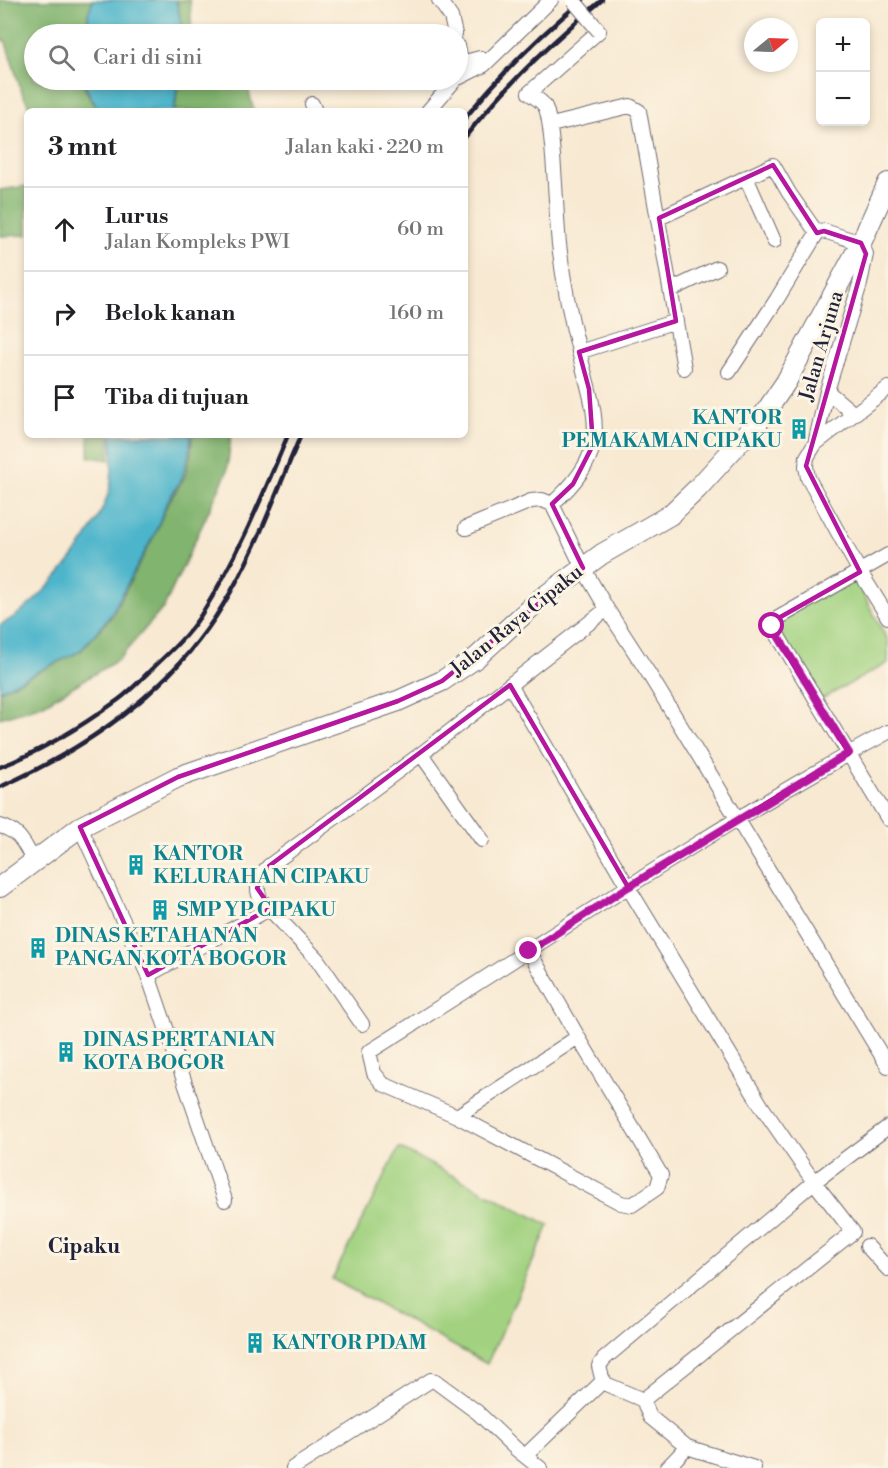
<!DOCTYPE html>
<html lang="id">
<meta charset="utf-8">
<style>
:root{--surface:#fff;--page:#f6f6f6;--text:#202124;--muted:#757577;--line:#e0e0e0}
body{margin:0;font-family:"Libre Bodoni",serif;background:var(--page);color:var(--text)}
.controls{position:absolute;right:18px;top:18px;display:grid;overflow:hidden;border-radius:9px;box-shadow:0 3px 9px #0003}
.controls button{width:54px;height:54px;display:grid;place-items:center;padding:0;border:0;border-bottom:2px solid var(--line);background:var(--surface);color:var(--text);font:30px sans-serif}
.compass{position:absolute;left:744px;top:18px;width:54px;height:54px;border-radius:50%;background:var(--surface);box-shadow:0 3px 9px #0003;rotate:71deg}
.stop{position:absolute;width:18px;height:18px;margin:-14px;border:4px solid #b5179e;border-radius:50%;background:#fff}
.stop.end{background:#b5179e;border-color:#fff;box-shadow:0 2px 6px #0008}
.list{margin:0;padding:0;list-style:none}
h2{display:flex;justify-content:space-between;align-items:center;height:78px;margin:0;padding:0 24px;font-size:26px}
h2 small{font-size:20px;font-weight:400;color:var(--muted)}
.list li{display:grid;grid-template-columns:39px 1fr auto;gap:18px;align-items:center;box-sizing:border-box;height:84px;padding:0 24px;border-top:2px solid var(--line)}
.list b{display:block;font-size:22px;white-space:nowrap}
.list p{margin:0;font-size:20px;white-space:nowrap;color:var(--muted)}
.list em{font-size:20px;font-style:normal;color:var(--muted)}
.icon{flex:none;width:33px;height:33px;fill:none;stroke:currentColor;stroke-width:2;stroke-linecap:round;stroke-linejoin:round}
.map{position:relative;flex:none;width:888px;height:1468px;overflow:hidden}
.search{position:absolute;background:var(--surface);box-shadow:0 3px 9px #0003;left:24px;top:24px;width:444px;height:66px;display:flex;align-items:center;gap:15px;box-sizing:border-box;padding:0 21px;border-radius:33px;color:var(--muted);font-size:22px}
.panel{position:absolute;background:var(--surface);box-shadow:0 3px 9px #0003;left:24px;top:108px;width:444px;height:330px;border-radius:9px}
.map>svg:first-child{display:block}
.green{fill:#a2d280;stroke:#627a5e;stroke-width:1.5}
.forest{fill:#81b46e;stroke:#526b54;stroke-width:1.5}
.water{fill:#4db5cb;stroke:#386c83;stroke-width:1.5}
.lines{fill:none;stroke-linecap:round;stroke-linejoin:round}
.street-casing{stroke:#6d6870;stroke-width:16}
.secondary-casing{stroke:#6d6870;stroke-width:22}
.street{stroke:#fff;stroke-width:14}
.secondary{stroke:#fff;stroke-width:20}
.rail{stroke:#22223b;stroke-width:4.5}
.street-bridge-casing{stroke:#6d6870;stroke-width:16;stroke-linecap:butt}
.street-bridge{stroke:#fff;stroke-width:14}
.route{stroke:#b5179e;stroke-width:8}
.marked{fill:none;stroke:#b5179e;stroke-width:4.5;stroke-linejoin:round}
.labels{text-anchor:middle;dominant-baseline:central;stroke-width:6;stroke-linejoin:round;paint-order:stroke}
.street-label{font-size:20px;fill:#22223b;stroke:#fcf5e5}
.culture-label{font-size:20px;font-weight:bold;fill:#0d838f;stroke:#fcf5e5;text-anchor:start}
.neighbourhood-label{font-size:21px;font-weight:bold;fill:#22223b;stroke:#fcf5e5}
</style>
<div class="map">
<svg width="888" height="1468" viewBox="0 0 888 1468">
<rect width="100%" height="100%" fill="#fcf5e5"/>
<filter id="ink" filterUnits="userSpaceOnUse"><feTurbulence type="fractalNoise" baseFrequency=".0167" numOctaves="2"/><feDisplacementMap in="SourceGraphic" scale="12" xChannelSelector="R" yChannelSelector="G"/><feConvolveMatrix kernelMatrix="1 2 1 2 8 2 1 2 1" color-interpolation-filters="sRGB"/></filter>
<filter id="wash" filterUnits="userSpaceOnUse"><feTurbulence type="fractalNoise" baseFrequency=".008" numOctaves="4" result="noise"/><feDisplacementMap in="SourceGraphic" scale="24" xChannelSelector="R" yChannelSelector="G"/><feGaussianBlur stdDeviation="1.35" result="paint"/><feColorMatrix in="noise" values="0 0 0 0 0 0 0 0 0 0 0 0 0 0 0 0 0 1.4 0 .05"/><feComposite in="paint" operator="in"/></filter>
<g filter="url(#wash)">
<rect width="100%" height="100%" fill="#f8e9d2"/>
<path class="green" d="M853 575 888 641V663L818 701 773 621Z
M399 1148 549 1225 487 1364 332 1279Z"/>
<path class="forest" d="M0 0H93L88 14 89 34H34V80H84V87L98 111H32L22 93 5 40 0 41Z
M177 0H190L192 34H183Z
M178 80H246L254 111H175Z
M27 186V235L0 236V190Z
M89 435H110L109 460 89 457Z
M192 435H231L227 472 164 607 118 660 42 705 0 718V691L81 651 112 616 155 534 167 505 184 478 191 454Z"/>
<path class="water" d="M93 0H176L183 34H89L88 14Z
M85 80H178L174 111H99L85 86Z
M112 435H191L189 454 182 478 166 504 155 533 110 616 80 651 0 690V625C42 604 96 535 109 491 114 476 111 451 112 435Z"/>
</g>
<g filter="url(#ink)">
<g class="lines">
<g class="street-casing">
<path id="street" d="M439 0 451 17 455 34
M458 46 461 63 480 58 484 65
M458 78 484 65 551 0
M312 104 315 111
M428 111 455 80
M551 125 630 106 639 111 684 368
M746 177 774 241
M659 218 773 165 789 193 817 233 824 231 861 243 866 254 860 284 827 391 815 444 807 457 806 466 808 478 860 572 888 617
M671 290 717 268
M579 352 676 321
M729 372 777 299 817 233
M827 391 854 414
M815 444 888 388
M552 504C569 489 588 469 593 445 600 416 585 379 579 351 570 316 563 280 559 244 556 220 554 118 544 105 540 100 534 97 529 93L599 31
M466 528 531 501 542 500 552 504 583 568 607 609 649 674 888 1066
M888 555 773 621 772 626 888 819
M510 685 628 887 762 1107 814 1182 853 1232 643 1400
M421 754 482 840
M0 826C21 832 23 843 34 861
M80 827 148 975 225 1200
M529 951 578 1037 661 1175 657 1188 632 1205 621 1203 457 1116 383 1084 374 1073 369 1052C541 944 710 829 888 732
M148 975 271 908
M362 1024 317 959 260 899C255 883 258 877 269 866L421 754 607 609
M457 1116 578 1037
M867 1246 888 1269
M525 1456 603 1381
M293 1468 431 1380 435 1381 477 1412 516 1449 540 1468
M667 1468 687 1447
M754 1468 687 1447 650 1417 643 1400 606 1384 602 1378 599 1366 604 1359 814 1182 888 1127"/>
</g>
<g class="secondary-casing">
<path id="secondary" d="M0 887 80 827 178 777 398 701 442 681 476 658 538 601 583 568 602 554 670 515 698 488 763 416 786 382 861 243 888 183"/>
</g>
<use href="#street" class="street"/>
<use href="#secondary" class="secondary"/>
<path class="rail" d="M465 118C500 75 540 35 583 0
M465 137C505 86 552 41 602 0
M0 767C42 751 82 726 118 700 132 690 143 677 155 666 172 650 188 635 201 615 237 559 262 497 288 435
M0 787C89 747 172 690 223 605 256 552 276 492 301 435"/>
<g class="street-bridge-casing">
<path id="street-bridge" d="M573 0 599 31"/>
</g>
<use href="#street-bridge" class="street-bridge"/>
</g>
</g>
<g class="lines" filter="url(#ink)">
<path class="route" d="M529 951 628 887 849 753 772 626"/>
</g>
<path class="marked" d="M773 165 817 233 824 231 861 243 866 254 806 466 860 572 768 624 849 753 628 887 510 685 269 866 257 888 271 908 148 975 80 827 178 777 398 701 442 681 583 568 552 504 573 484 593 445 589 389 579 352 676 321 659 218Z"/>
<defs>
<g id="building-bare" transform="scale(1.62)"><path d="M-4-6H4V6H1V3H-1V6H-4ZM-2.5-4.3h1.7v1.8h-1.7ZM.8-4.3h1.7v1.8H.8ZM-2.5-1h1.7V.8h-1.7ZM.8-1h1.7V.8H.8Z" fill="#0f9aa8" stroke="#fcf5e5" stroke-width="2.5" paint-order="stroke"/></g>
</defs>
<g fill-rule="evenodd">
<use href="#building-bare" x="799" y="429"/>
<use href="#building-bare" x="136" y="865"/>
<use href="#building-bare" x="160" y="910"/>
<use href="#building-bare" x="38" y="948"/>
<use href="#building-bare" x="66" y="1052"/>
<use href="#building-bare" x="255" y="1343"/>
</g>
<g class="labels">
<g class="street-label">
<text transform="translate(822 346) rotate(-74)">Jalan Arjuna</text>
<text transform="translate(517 621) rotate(-39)">Jalan Raya Cipaku</text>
</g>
<g class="culture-label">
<text x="782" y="418" text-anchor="end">KANTOR<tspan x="782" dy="23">PEMAKAMAN CIPAKU</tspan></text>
<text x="153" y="854">KANTOR<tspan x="153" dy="23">KELURAHAN CIPAKU</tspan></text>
<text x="177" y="910">SMP YP CIPAKU</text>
<text x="55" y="936">DINAS KETAHANAN<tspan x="55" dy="23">PANGAN KOTA BOGOR</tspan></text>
<text x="83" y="1040">DINAS PERTANIAN<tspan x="83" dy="23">KOTA BOGOR</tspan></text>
<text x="272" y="1343">KANTOR PDAM</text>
</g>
<g class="neighbourhood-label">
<text x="84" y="1247">Cipaku</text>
</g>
</g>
</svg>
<div class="controls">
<button>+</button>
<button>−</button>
</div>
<svg class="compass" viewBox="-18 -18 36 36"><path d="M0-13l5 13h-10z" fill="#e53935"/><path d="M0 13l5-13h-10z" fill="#757577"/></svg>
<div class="stop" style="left:772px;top:626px"></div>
<div class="stop end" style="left:529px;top:951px"></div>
<div class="search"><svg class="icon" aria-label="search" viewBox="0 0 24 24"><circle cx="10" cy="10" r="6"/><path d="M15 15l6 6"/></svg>Cari di sini</div>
<section class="panel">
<h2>3 mnt<small>Jalan kaki · 220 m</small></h2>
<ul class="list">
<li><svg class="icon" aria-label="ahead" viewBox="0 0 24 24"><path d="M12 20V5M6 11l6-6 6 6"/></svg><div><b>Lurus</b><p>Jalan Kompleks PWI</p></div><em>60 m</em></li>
<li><svg class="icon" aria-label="right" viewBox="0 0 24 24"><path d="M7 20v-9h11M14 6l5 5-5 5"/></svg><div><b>Belok kanan</b></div><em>160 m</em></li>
<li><svg class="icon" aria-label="arrive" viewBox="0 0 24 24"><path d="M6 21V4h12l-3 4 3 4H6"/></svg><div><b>Tiba di tujuan</b></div></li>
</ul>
</section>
</div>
